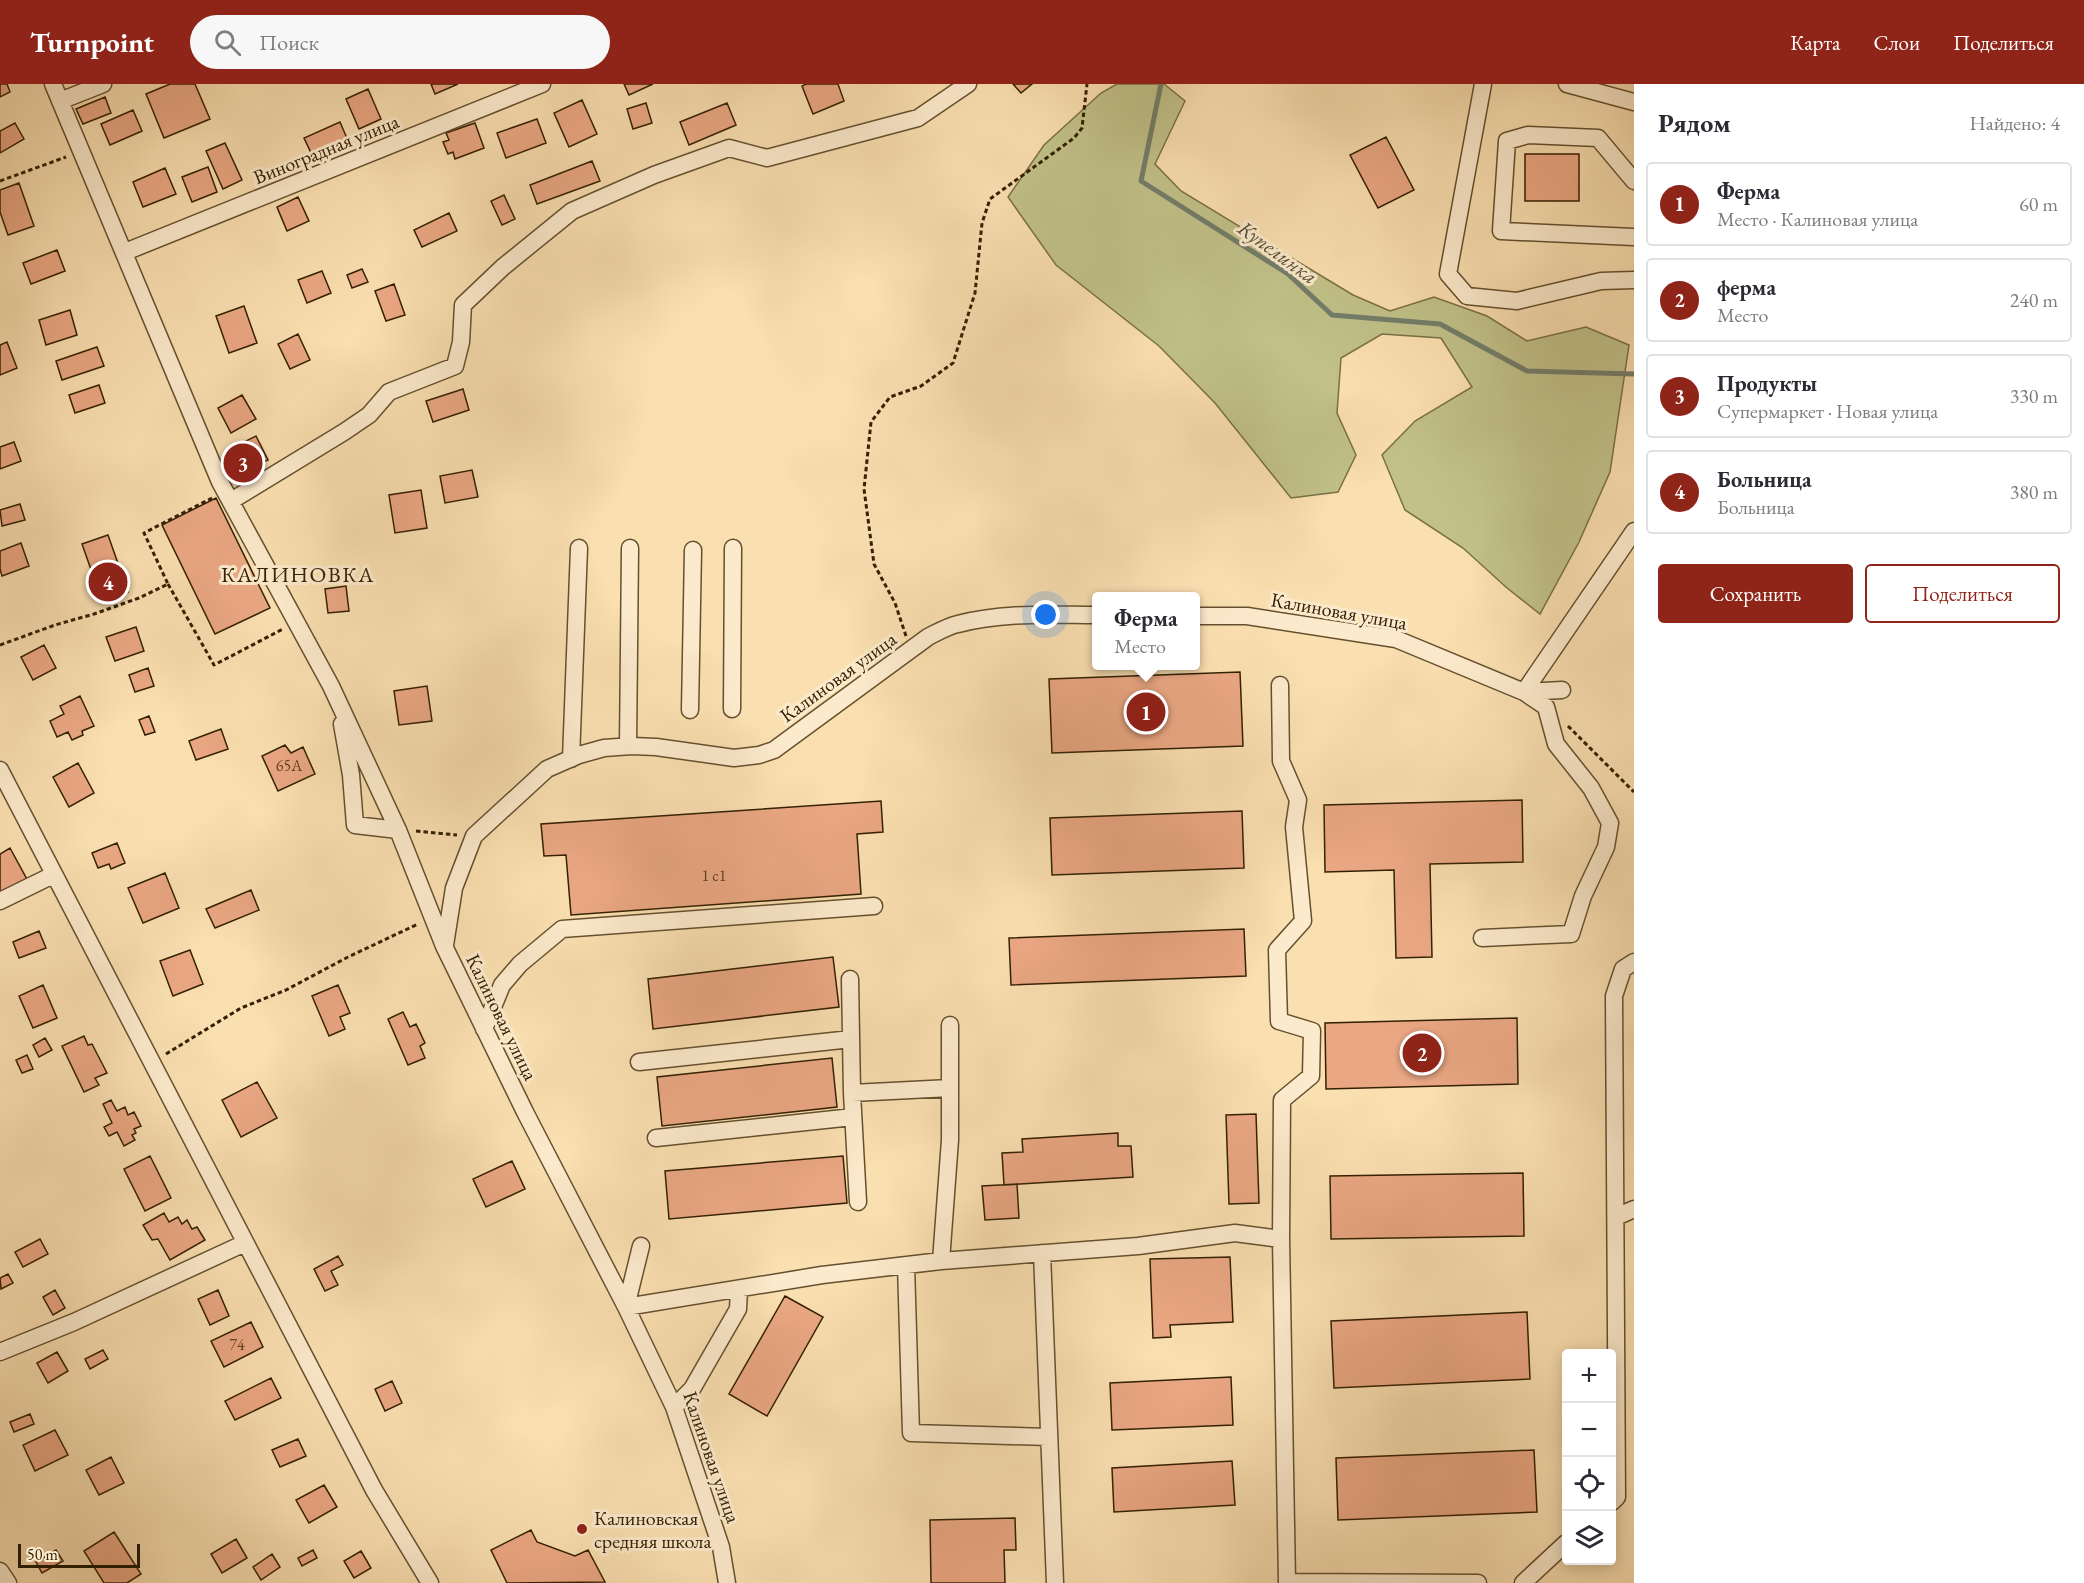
<!DOCTYPE html>
<html lang="ru">
<meta charset="utf-8">
<style>
:root{--surface:#fff;--page:#f7f7f7;--text:#2b2b33;--muted:#7c7c81;--line:#e1e1e2;--accent:#8f2418}
body{margin:0;font-family:"EB Garamond",serif;background:var(--page);color:var(--text)}
.controls{position:absolute;right:18px;bottom:18px;display:grid;overflow:hidden;border-radius:6px;box-shadow:0 3px 15px #0003}
.controls button{width:54px;height:54px;display:grid;place-items:center;padding:0;border:0;border-bottom:2px solid var(--line);background:var(--surface);color:var(--text);font:30px sans-serif}
.scale{position:absolute;left:18px;bottom:15px;width:122px;box-sizing:border-box;padding-left:6px;border:3px solid #332002;border-top:0;font-size:16px;line-height:21px;white-space:nowrap;color:#332002;-webkit-text-stroke:4px #fceacc;paint-order:stroke}
.you{position:absolute;left:1046px;top:531px;width:21px;height:21px;margin:-15px;border:4px solid #fff;border-radius:50%;background:#1a73e8;box-shadow:0 0 0 9px #1a73e833}
.badge{display:grid;place-items:center;width:39px;height:39px;border-radius:50%;background:var(--accent);color:#fff;font-size:20px;font-weight:700}
.pin{position:absolute;translate:-50% -50%;border:3px solid #fff;box-shadow:0 2px 6px #0006}
.popup{position:absolute;left:1092px;top:508px;width:108px;height:78px;box-sizing:border-box;display:grid;place-content:center;border-radius:6px;background:var(--surface);filter:drop-shadow(0 2px 4px #0005);font-size:20px;white-space:nowrap;color:var(--muted)}
.popup b{font-size:22px;color:var(--text)}
.popup::after{content:'';position:absolute;left:50%;top:100%;margin-left:-12px;border:12px solid transparent;border-top-color:var(--surface)}
.list{margin:0;padding:0;list-style:none}
h2{display:flex;justify-content:space-between;align-items:center;height:78px;margin:0;padding:0 24px;font-size:26px}
h2 small{font-size:20px;font-weight:400;color:var(--muted)}
.list li{display:grid;grid-template-columns:39px 1fr auto;gap:18px;align-items:center;box-sizing:border-box;height:84px;margin:0 12px 12px;padding:0 12px;border:2px solid var(--line);border-radius:6px}
.list b{display:block;font-size:22px;white-space:nowrap}
.list p{margin:0;font-size:20px;white-space:nowrap;color:var(--muted)}
.list em{font-size:20px;font-style:normal;color:var(--muted)}
.actions{display:flex;gap:12px;padding:18px 24px}
.actions a{flex:1;padding:14px 0;border:2px solid var(--accent);border-radius:6px;text-align:center;font-size:21px;color:var(--accent)}
.actions .main{background:var(--accent);color:#fff}
.icon{flex:none;width:33px;height:33px;fill:none;stroke:currentColor;stroke-width:2;stroke-linecap:round;stroke-linejoin:round}
.map{position:relative;flex:none;width:1634px;height:1499px;overflow:hidden}
header{display:flex;align-items:center;gap:36px;box-sizing:border-box;height:84px;padding:0 30px;background:var(--accent);color:#fff}
header strong{font-size:28px}
nav{display:flex;gap:33px;margin-inline-start:auto;font-size:21px}
.search{width:420px;height:54px;background:var(--page);display:flex;align-items:center;gap:15px;box-sizing:border-box;padding:0 21px;border-radius:33px;color:var(--muted);font-size:22px}
main{display:flex}
aside{flex:1;background:var(--surface)}
.map>svg:first-child{display:block}
.green{fill:#c1c189;stroke:#7a7046;stroke-width:1.5}
.lines{fill:none;stroke-linecap:round;stroke-linejoin:round}
.stream{stroke:#737e6a;stroke-width:5}
.building{fill:#eaa783;stroke:#332002;stroke-width:1.5}
.minor-casing{stroke:#65502e;stroke-width:19}
.path{stroke:#332002;stroke-width:3;stroke-dasharray:4.5 3;stroke-linecap:butt}
.minor{stroke:#fceacc;stroke-width:16}
.poi-dot{fill:#8f2418;stroke:#fceacc;stroke-width:2}
.labels{text-anchor:middle;dominant-baseline:central;stroke-width:6;stroke-linejoin:round;paint-order:stroke}
.number-label{font-size:16px;fill:#614222}
.street-label{font-size:20px;fill:#332002;stroke:#fceacc}
.poi-label{font-size:20px;fill:#332002;stroke:#fceacc;text-anchor:start}
.water-label{font-size:21px;font-style:italic;fill:#534f36;stroke:#fceacc}
.quarter-label{font-size:22px;letter-spacing:1.5px;fill:#332002;stroke:#fceacc}
</style>
<header>
<strong>Turnpoint</strong>
<div class="search"><svg class="icon" aria-label="search" viewBox="0 0 24 24"><circle cx="10" cy="10" r="6"/><path d="M15 15l6 6"/></svg>Поиск</div>
<nav><a>Карта</a><a>Слои</a><a>Поделиться</a></nav>
</header>
<main>
<div class="map">
<svg width="1634" height="1499" viewBox="0 0 1634 1499">
<rect width="100%" height="100%" fill="#fadfb1"/>
<filter id="stains"><feTurbulence type="fractalNoise" baseFrequency=".00333" numOctaves="4"/><feColorMatrix values="0 0 0 0 .2 0 0 0 0 .09 0 0 0 0 .02 0 0 0 .5 -.17"/></filter>
<radialGradient id="worn" r=".72"><stop offset=".6" stop-color="#630" stop-opacity="0"/><stop offset="1" stop-color="#630" stop-opacity=".3"/></radialGradient>
<path class="green" d="M1117 0H1164L1185 17 1155 80 1181 107 1353 211 1390 227 1434 213 1487 232 1527 257 1586 243 1629 261 1610 388 1579 458 1540 530 1507 504 1463 464 1405 426 1382 371 1415 337 1472 303 1441 254 1382 250 1341 274 1337 329 1356 371 1338 408 1291 414 1215 319 1159 262 1056 181 1008 113 1044 61 1101 9Z"/>
<g class="lines">
<path class="stream" d="M1161 0 1141 97 1288 190 1332 231 1440 240 1527 287 1634 290"/>
</g>
<path class="building" d="M0 0H7L10 8 0 13Z
M170 0H195L210 35 164 54 146 10Z
M431 0H458L435 10Z
M624 0H653L629 11Z
M806 0H838L844 17 813 30 802 2Z
M1013 0H1032L1021 9Z
M368 5 381 35 359 45 346 15Z
M105 13 111 29 83 40 76 25Z
M582 16 597 50 569 63 554 29Z
M646 19 652 39 633 45 627 25Z
M727 19 736 41 689 61 680 38Z
M133 26 142 47 110 61 101 40Z
M537 35 546 59 506 74 497 49Z
M340 38 349 59 314 75 304 54Z
M15 39 24 55 0 69V47Z
M475 39 484 64 455 75 453 68 448 70 443 58 449 56 446 49Z
M1386 53 1414 106 1378 124 1350 71Z
M225 59 242 96 223 105 206 67Z
M1525 70H1579V117H1525Z
M592 77 600 97 537 120 530 101Z
M208 83 217 108 192 118 182 93Z
M165 84 176 110 143 123 133 98Z
M19 99 34 142 8 151 0 128V106Z
M504 111 515 135 502 141 491 117Z
M298 113 309 137 287 147 277 123Z
M449 129 457 147 422 163 414 146Z
M57 166 65 187 31 200 23 179Z
M362 185 368 198 352 204 347 191Z
M322 187 331 209 307 219 298 196Z
M394 200 405 231 386 237 375 207Z
M244 222 257 259 229 269 216 232Z
M70 226 77 251 46 261 39 236Z
M298 250 310 276 290 285 278 260Z
M7 258 17 284 0 291V261Z
M97 263 104 282 62 296 56 277Z
M99 301 105 319 75 329 69 311Z
M463 305 469 326 433 338 426 317Z
M242 311 256 335 231 349 218 324Z
M256 352 268 376 242 388 230 365Z
M14 358 21 377 0 385V363Z
M472 386 478 413 445 419 440 392Z
M421 406 427 444 395 449 389 411Z
M216 414 270 524 215 550 162 441Z
M20 420 25 436 2 442 0 426Z
M108 451 128 508 102 517 82 460Z
M21 459 29 482 2 492 0 485V467Z
M346 502 349 527 328 529 325 505Z
M136 543 144 567 115 577 106 553Z
M44 561 56 584 33 596 21 573Z
M148 584 154 602 135 608 129 591Z
M1240 588 1243 662 1052 669 1049 595Z
M427 602 432 637 399 641 394 607Z
M80 612 94 642 82 647 83 651 72 656 68 648 57 653 50 637 64 630 60 622Z
M149 632 155 648 145 651 139 636Z
M221 645 228 665 196 676 189 657Z
M285 661 291 669 303 663 315 690 278 707 262 672Z
M78 679 94 709 69 723 53 693Z
M1522 716 1523 778 1430 780 1432 873 1396 874 1394 786 1325 788 1324 721Z
M881 717 883 748 857 750 861 810 571 831 566 771 544 772 541 740Z
M1242 727 1244 784 1052 791 1050 734Z
M117 759 125 779 111 785 109 780 98 784 92 769Z
M10 764 29 799 0 811V770Z
M165 789 179 824 143 839 128 804Z
M251 806 259 826 215 844 206 825Z
M1244 845 1246 892 1011 901 1009 854Z
M39 847 46 864 19 874 13 858Z
M190 866 203 900 173 912 160 877Z
M833 873 839 923 653 945 648 895Z
M43 901 57 934 33 944 19 912Z
M338 901 350 929 340 933 345 945 329 952 312 912Z
M403 928 410 943 416 940 425 959 420 962 425 974 408 981 388 935Z
M1517 934 1518 1000 1326 1005 1325 939Z
M84 952 88 961 92 960 107 989 95 994 99 1001 84 1008 62 962Z
M45 954 52 966 39 973 33 961Z
M27 971 33 985 22 989 16 976Z
M832 974 837 1023 662 1042 657 993Z
M257 998 277 1034 241 1053 222 1016Z
M111 1016 117 1027 125 1023 128 1031 134 1028 141 1042 134 1045 136 1049 132 1051 135 1056 124 1062 117 1048 109 1052 104 1043 112 1039 103 1020Z
M1256 1030 1259 1119 1229 1120 1226 1031Z
M1118 1049V1062H1131L1133 1093 1004 1101 1002 1069 1023 1068 1022 1055Z
M150 1072 171 1114 145 1127 124 1085Z
M843 1072 847 1119 669 1135 665 1087Z
M512 1077 525 1105 486 1123 473 1095Z
M1523 1089 1524 1152 1331 1155 1330 1092Z
M1017 1100 1019 1134 985 1136 982 1102Z
M164 1129 169 1138 178 1133 182 1140 187 1136 192 1145 197 1143 205 1156 170 1176 158 1155 152 1156 143 1141Z
M40 1155 48 1170 23 1183 15 1168Z
M338 1172 343 1181 331 1187 338 1201 325 1207 314 1185Z
M1230 1173 1233 1238 1170 1241 1171 1253 1153 1254 1150 1175Z
M8 1190 13 1199 1 1205 0 1194Z
M55 1206 65 1224 53 1231 43 1213Z
M218 1206 229 1232 210 1241 198 1215Z
M785 1212 823 1233 767 1332 729 1310Z
M1527 1228 1530 1295 1334 1304 1331 1237Z
M251 1238 263 1263 224 1283 211 1257Z
M103 1266 108 1275 90 1285 85 1275Z
M57 1268 68 1287 48 1299 37 1279Z
M1231 1293 1233 1341 1112 1346 1110 1299Z
M271 1294 281 1314 235 1336 225 1317Z
M392 1297 402 1319 385 1327 375 1305Z
M30 1330 34 1340 14 1348 10 1338Z
M55 1346 68 1371 35 1387 23 1361Z
M298 1355 306 1372 280 1383 272 1366Z
M1534 1366 1537 1428 1338 1436 1336 1374Z
M111 1373 124 1399 99 1411 86 1386Z
M1232 1377 1235 1421 1114 1428 1112 1384Z
M324 1401 337 1423 309 1439 296 1416Z
M1015 1434 1016 1466H1004L1005 1499H931L930 1436Z
M531 1446 537 1458 575 1472 588 1466 605 1498 507 1499 491 1466Z
M114 1448 141 1490 127 1499H104L84 1467Z
M236 1455 247 1474 222 1489 211 1470Z
M56 1466 63 1477 42 1489 36 1478Z
M313 1466 317 1474 302 1482 298 1474Z
M361 1467 371 1484 354 1494 344 1477Z
M272 1470 280 1483 261 1496 253 1483Z"/>
<g class="lines">
<g class="minor-casing">
<path id="minor" d="M53 0 220 398 331 602 398 746 444 862 525 1028 626 1223 674 1323 721 1463 727 1499
M1483 0 1448 190 1467 212 1517 217 1601 197 1634 196
M1567 0 1634 18
M60 17 103 0
M1634 97 1598 54 1528 51 1507 57 1501 147 1634 153
M125 168 542 0
M231 417 344 348 369 331 389 308 455 282 461 258 463 221 503 183 572 127 654 91 729 64 767 74 918 34 968 0
M1196 532H1247L1396 555 1524 608 1634 447
M1524 608 1562 606
M732 625 733 464
M690 626 693 466
M342 640 351 691 355 741 398 746
M628 662 630 464
M571 675 579 464
M0 686 374 1406 430 1499
M0 817 53 791
M1482 854 1571 850 1583 812 1606 763 1610 739 1591 704 1556 660 1546 623 1524 608
M445 861 454 804 474 752 547 685 579 671 604 664 632 662 656 663 734 674 759 671 774 666 928 553C938 548 948 542 958 540 1003 528 1051 531 1096 531
M850 895 852 1009
M484 945 502 901 520 880 562 845 874 822
M639 978 851 955
M656 1054 853 1033
M858 1118 852 1009 950 1004
M1616 1133 1634 1125
M1281 1155 1287 1498 1478 1499
M641 1162 626 1223 822 1191 941 1177 1138 1162 1235 1149 1281 1155 1282 1016 1311 992 1312 947 1279 937 1277 866 1303 837 1294 743 1298 716 1281 677 1280 601
M1042 1169 1055 1499
M941 1177 950 1056V941
M906 1181 911 1349 1048 1353
M0 1268 74 1238 245 1159
M674 1323 692 1305 738 1225 739 1205
M1612 1418 1617 1413 1614 912 1623 885 1634 878
M0 1487 8 1499
M1523 1499 1566 1459"/>
</g>
<path class="path" d="M0 97 66 73
M168 500 214 581 283 545
M906 552 895 519 874 480 864 405 871 338 890 313 921 302 953 279 975 209 982 139 990 115 1074 54 1082 44 1087 0
M0 561 55 541 94 530 139 514 168 500 144 449 212 414
M1568 642 1634 708
M416 747 457 751
M166 970 241 924 286 906 348 873 418 840"/>
<use href="#minor" class="minor"/>
</g>
<circle class="poi-dot" cx="582" cy="1445" r="6"/>
<g class="labels">
<g class="number-label">
<text x="289" y="681">65А</text>
<text x="714" y="791">1 с1</text>
<text x="237" y="1260">74</text>
</g>
<g class="street-label">
<text transform="translate(326 65) rotate(-22)">Виноградная улица</text>
<text transform="translate(1339 527) rotate(10)">Калиновая улица</text>
<text transform="translate(838 593) rotate(-36)">Калиновая улица</text>
<text transform="translate(502 933) rotate(64)">Калиновая улица</text>
<text transform="translate(712 1373) rotate(71)">Калиновая улица</text>
</g>
<g class="poi-label">
<text x="594" y="1434">Калиновская<tspan x="594" dy="23">средняя школа</tspan></text>
</g>
<g class="water-label">
<text transform="translate(1278 168) rotate(36)">Купелинка</text>
</g>
<g class="quarter-label">
<text x="298" y="490">КАЛИНОВКА</text>
</g>
</g>
<rect width="100%" height="100%" filter="url(#stains)"/>
<rect width="100%" height="100%" fill="url(#worn)"/>
</svg>
<div class="controls">
<button>+</button>
<button>−</button>
<button><svg class="icon" aria-label="locate" viewBox="0 0 24 24"><circle cx="12" cy="12" r="6"/><path d="M12 2v4M12 18v4M2 12h4M18 12h4"/></svg></button>
<button><svg class="icon" aria-label="layers" viewBox="0 0 24 24"><path d="M12 4l9 5-9 5-9-5zM3 14l9 5 9-5"/></svg></button>
</div>
<div class="scale">50 m</div>
<div class="you"></div>
<div class="pin badge" style="left:1146px;top:628px">1</div>
<div class="popup"><b>Ферма</b>Место</div>
<div class="pin badge" style="left:1422px;top:969px">2</div>
<div class="pin badge" style="left:243px;top:379px">3</div>
<div class="pin badge" style="left:108px;top:498px">4</div>
</div>
<aside>
<h2>Рядом<small>Найдено: 4</small></h2>
<ul class="list">
<li><span class="badge">1</span><div><b>Ферма</b><p>Место · Калиновая улица</p></div><em>60 m</em></li>
<li><span class="badge">2</span><div><b>ферма</b><p>Место</p></div><em>240 m</em></li>
<li><span class="badge">3</span><div><b>Продукты</b><p>Супермаркет · Новая улица</p></div><em>330 m</em></li>
<li><span class="badge">4</span><div><b>Больница</b><p>Больница</p></div><em>380 m</em></li>
</ul>
<div class="actions"><a class="main">Сохранить</a><a>Поделиться</a></div>
</aside>
</main>
